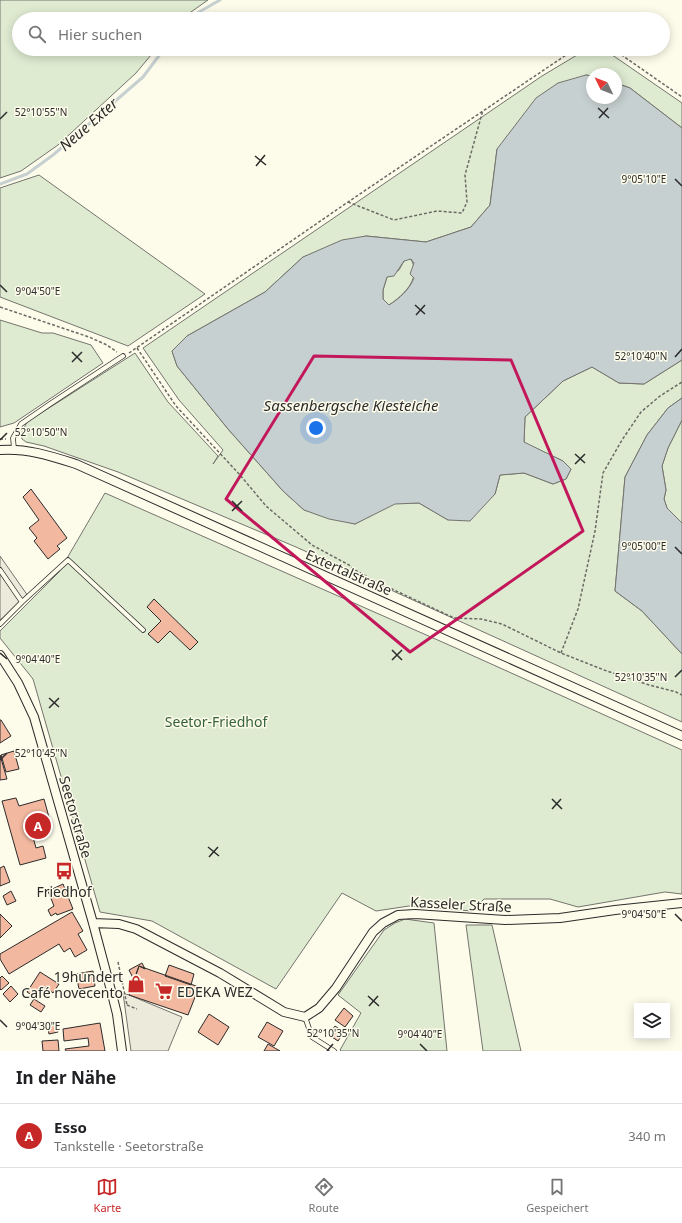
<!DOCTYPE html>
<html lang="de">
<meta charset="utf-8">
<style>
:root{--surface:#fff;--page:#f2f2f2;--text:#202124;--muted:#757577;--line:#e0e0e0;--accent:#c62828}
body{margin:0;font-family:"Noto Sans",sans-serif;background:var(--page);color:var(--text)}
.controls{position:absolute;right:12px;bottom:12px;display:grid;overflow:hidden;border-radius:0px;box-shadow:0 2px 10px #0003}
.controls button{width:36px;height:36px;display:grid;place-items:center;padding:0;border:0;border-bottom:1px solid var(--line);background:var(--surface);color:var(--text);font:20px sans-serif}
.compass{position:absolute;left:586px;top:68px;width:36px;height:36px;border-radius:50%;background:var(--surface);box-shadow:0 2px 10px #0003;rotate:313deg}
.you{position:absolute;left:316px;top:428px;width:14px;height:14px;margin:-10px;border:3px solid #fff;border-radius:50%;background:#1a73e8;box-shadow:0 0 0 6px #1a73e833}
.badge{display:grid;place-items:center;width:26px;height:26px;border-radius:50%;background:var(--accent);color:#fff;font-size:13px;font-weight:700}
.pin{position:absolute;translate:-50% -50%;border:2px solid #fff;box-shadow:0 1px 4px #0006}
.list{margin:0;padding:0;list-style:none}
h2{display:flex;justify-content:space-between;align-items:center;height:52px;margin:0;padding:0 16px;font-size:17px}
h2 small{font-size:13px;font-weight:400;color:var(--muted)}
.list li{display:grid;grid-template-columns:26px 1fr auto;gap:12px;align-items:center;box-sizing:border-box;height:64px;padding:0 16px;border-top:1px solid var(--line)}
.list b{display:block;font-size:15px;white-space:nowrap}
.list p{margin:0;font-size:13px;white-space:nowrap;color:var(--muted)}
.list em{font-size:13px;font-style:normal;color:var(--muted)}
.icon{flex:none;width:22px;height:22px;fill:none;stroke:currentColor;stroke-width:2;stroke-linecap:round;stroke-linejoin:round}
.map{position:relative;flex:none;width:682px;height:1051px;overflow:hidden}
.search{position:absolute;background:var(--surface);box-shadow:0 2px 10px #0003;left:12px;right:12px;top:12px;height:44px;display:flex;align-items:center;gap:10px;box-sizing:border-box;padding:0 14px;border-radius:22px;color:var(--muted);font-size:15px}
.sheet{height:116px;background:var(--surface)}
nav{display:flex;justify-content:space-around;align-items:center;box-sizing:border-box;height:56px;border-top:1px solid var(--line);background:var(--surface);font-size:11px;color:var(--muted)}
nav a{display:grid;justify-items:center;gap:2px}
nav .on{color:var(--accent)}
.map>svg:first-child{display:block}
.green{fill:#deebd1;stroke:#74746e}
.parking{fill:#eceadb;stroke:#74746e}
.water{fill:#c7d0d0;stroke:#74746e;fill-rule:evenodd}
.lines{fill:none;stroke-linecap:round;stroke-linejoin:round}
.stream{stroke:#c7d0d0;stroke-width:3}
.building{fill:#f2b8a0;stroke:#2b2b2b}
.lane-casing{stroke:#2b2b2b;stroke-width:5.5}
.street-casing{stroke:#2b2b2b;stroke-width:10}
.path{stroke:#6a6964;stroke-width:1.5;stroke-dasharray:3 2;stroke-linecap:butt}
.lane{stroke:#fdfbea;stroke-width:4}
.street{stroke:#fdfbea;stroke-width:8}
.marked{fill:none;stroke:#c2185b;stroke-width:3;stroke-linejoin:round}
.ticks{fill:none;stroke:#2b2b2b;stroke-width:1.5}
.labels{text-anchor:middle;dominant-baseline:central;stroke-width:3;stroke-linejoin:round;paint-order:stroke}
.street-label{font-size:14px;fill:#2b2b2b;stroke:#fdfbea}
.park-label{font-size:14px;fill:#34623c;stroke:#fdfbea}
.poi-label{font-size:14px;fill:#2b2b2b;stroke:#fdfbea}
.water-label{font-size:15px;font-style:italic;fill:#2b2b2b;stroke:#fdfbea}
.ticks-label{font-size:10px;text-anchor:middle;fill:#2b2b2b;stroke:#fdfbea;stroke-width:3;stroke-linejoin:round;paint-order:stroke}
</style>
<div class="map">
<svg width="682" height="1051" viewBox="0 0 682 1051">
<rect width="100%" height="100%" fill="#fdfbea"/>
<path class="green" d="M0 0H208L181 19H19V49H156L136 73 58 145 21 171 0 178Z
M587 49 605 50 682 103V128L630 88 616 83V74H592V76L586 75 497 149 490 205 471 227 426 242 366 236 303 257 265 292 187 336 172 351 177 366 228 429 283 491 304 510 355 524 395 503H419L448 520 495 494 500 475 524 473 553 484 566 479 571 469 563 461 524 443 525 417 563 381 592 367 619 383 644 384 682 360V398L668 408 647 435 625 477 615 591 642 611 682 654V722L296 547 118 472 44 446 26 442 22 439 21 434 27 422 135 353 168 402 218 456 213 464 223 450 179 400 143 348 542 76Z
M39 175 205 294 128 346 0 297V188Z
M410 258C423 277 404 295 389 305L383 299V290L387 277 399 270 404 261Z
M0 320 42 333H53L91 345 103 363 14 423 0 427Z
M682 420V523L667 508 664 499 666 490 662 466 668 448Z
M105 493 458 649 682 750V894L665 892 578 907 550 899H484L472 911 409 906 376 911 342 893 276 989 152 921 100 912 33 679 0 638V631L59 572Z
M405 919 434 923 447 1051H341L340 1050 361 1013 338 995 384 930 395 923Z
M466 925H492L521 1051H483Z"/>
<path class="parking" d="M0 556 28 596 0 623Z
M123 993 129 995 182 1017 168 1051H131Z"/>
<path class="water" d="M586 75 592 76V98H616V83L630 88 682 128V360L644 384 619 383 592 367 563 381 525 417 524 442 563 461 571 469 566 479 553 484 524 473 500 475 495 494 470 521 448 520 419 503 395 504 355 524 329 519 304 510 283 491 228 429 177 366 172 351 187 336 265 292 303 257 342 240 366 236 426 242 471 227 490 205 497 149 536 98 558 83ZM411 259 414 263 410 274 414 278C409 290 400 298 389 305L383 299V290L387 277 394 276 404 261Z
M682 398V420L668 448 662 466 666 490 664 499 667 508 682 523V654L642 611 615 591 625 477 647 435 668 408Z"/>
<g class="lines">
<path class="stream" d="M187 19 220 0
M0 184 27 174 53 155 143 77 164 49"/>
</g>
<path class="building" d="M31 489 67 538 57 546 60 549 48 559 34 541 37 538 29 528 39 520 23 497Z
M154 599 198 642 190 650 170 631 158 643 148 634 161 621 147 607Z
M0 720H1L11 736 0 743Z
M14 751 19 769 6 772 1 755Z
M0 755 7 779 0 780Z
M16 798 19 806 44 799 50 821 30 826 36 848 43 846 46 858 20 865 2 801Z
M4 866 10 882 0 886V868Z
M63 884 73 909 57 915 56 913 51 916 48 910 54 906 48 891Z
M11 891 16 901 7 905 3 896Z
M72 912 83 931 78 934 87 950 75 957 70 948 64 952 59 944 9 974 0 959V954Z
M0 914 12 926 0 938Z
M142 963 145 969 139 966 134 980 129 970Z
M169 965 194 974 191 985 165 976Z
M139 966 199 987 188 1015 129 995Z
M93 971 95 986 79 989 76 974Z
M40 972 59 984 53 993 45 987 38 999 27 992Z
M2 976 9 983 1 990 0 989V978Z
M11 986 18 994 10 1002 3 994Z
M34 999 45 1006 41 1012 30 1005Z
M344 1008 353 1016 345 1027 335 1020Z
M209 1014 229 1027 218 1045 198 1032Z
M56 1022 58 1032 49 1034 47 1024Z
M267 1022 283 1031 274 1046 258 1037Z
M100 1023 105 1051H66L65 1049 89 1046 88 1038 64 1041 63 1029Z
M335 1026 344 1032 338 1041 329 1035Z
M58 1040 59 1051H43L42 1041Z
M268 1044 280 1051H264Z"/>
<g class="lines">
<g class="lane-casing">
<path id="lane" d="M14 449 13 438 21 424 50 404 123 356
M0 570 22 602 0 624
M22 602 68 560 143 630
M305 1017 312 1037 334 1051"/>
</g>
<g class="street-casing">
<path id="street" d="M0 450C27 448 51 456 76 464L682 736
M0 655 18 683 34 717 93 923 113 998 117 1014 122 1051
M93 923 119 924 136 929 220 973 284 1012 305 1017 319 1008 336 988 373 932 383 923 398 915 415 914 505 920 560 918 615 910 682 903"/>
</g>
<path class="path" d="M613 49 682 97
M348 202 394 220 437 211 462 213 467 202 465 175 483 110
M0 307 89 337 107 345 117 352
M137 348 176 406 240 475 266 506 312 545 349 565 355 570 377 582 454 618 481 619 502 624 561 653 604 670 649 685 676 692 682 695
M129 353 348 202 575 49
M0 439H6
M561 653 578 609 595 531 603 473 622 440 641 412 660 396 682 382
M118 962 127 1005
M127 1005 137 1009"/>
<use href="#lane" class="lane"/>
<use href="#street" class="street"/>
</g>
<path class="marked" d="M314 356 511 360 583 531 410 652 226 499Z"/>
<path class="ticks" d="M598 108 609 118M599 118 608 108M0 119 7 112M255 156 266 165M256 166 265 155M675 179 682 186M0 285 7 292M415 305 425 314M416 315 425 305M72 352 82 362M675 357 682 349M72 362 82 352M0 440 7 433M575 454 585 463M575 464 585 454M232 501 242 511M232 511 242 501M675 547 682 554M392 650 402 660M0 653 7 659M392 660 402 650M675 677 682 670M49 698 59 707M49 708 59 698M0 760 7 753M552 799 562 809M552 809 561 799M208 847 219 856M209 857 218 847M675 914 682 921M368 996 379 1006M369 1006 378 996M0 1020 7 1027M420 1044 427 1051M327 1051 333 1044"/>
<defs>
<g id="bus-bare" transform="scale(1.38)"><path d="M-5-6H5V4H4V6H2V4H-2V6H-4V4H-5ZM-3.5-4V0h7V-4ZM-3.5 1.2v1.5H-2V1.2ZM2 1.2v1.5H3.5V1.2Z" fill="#c62828" stroke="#fdfbea" stroke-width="2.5" paint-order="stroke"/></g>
<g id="shop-bare" transform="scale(1.38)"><path d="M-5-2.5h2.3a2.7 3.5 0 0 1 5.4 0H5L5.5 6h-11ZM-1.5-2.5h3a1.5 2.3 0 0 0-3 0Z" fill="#c62828" stroke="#fdfbea" stroke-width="2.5" paint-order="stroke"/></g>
<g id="supermarket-bare" transform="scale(1.38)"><path d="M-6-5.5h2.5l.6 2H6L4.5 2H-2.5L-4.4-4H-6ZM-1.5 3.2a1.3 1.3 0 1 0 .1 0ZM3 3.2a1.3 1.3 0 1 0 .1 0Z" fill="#c62828" stroke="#fdfbea" stroke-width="2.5" paint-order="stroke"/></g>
</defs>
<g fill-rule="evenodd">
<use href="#bus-bare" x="64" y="871"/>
<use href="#shop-bare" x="136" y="984"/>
<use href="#supermarket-bare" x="164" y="991"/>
</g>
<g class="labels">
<g class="street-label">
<text transform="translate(349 572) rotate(24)">Extertalstraße</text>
<text transform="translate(76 817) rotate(74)">Seetorstraße</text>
<text transform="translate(461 904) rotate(3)">Kasseler Straße</text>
</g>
<g class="park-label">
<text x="216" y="721">Seetor-Friedhof</text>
</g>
<g class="poi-label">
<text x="64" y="891">Friedhof</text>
<text x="123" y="976" text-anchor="end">19hundert<tspan x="123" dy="16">Café novecento</tspan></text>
<text x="177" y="991" text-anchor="start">EDEKA WEZ</text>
</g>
<g class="water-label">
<text transform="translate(88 124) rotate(-41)">Neue Exter</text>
<text x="351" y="405">Sassenbergsche Kiesteiche</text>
</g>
</g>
<g class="ticks-label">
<text x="41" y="116">52°10'55"N</text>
<text x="644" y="183">9°05'10"E</text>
<text x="38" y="295">9°04'50"E</text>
<text x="641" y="360">52°10'40"N</text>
<text x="41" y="436">52°10'50"N</text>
<text x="644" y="550">9°05'00"E</text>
<text x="38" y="663">9°04'40"E</text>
<text x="641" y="681">52°10'35"N</text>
<text x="41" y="757">52°10'45"N</text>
<text x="644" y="918">9°04'50"E</text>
<text x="38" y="1030">9°04'30"E</text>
<text x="333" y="1037">52°10'35"N</text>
<text x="420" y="1038">9°04'40"E</text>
</g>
</svg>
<div class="controls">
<button><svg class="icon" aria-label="layers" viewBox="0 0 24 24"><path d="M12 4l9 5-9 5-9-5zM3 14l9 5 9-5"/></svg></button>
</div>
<svg class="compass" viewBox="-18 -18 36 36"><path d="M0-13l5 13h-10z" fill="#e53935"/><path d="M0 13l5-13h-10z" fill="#757577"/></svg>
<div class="you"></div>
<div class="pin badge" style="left:38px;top:826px">A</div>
<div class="search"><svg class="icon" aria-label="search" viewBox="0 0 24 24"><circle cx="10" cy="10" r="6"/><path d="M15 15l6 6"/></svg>Hier suchen</div>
</div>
<section class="sheet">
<h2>In der Nähe<small></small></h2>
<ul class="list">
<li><span class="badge">A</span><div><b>Esso</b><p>Tankstelle · Seetorstraße</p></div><em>340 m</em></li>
</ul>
</section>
<nav>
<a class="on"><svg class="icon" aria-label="map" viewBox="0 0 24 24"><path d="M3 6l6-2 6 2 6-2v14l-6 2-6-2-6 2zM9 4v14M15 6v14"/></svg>Karte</a>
<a><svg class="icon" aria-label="directions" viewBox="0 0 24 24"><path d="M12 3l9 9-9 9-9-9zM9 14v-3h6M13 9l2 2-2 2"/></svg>Route</a>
<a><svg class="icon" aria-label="saved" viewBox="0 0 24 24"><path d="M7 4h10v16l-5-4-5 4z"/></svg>Gespeichert</a>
</nav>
